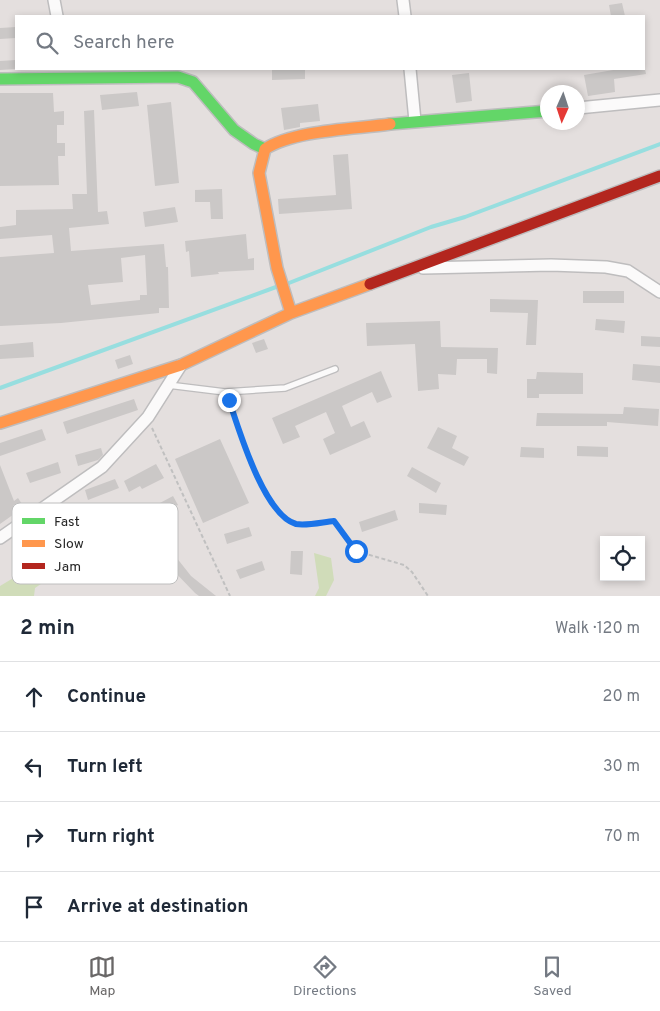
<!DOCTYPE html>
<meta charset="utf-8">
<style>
:root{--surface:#fff;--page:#f6f6f7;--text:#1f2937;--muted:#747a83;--line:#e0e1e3;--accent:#696767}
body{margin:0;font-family:Overpass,sans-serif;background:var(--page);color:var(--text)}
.controls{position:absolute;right:15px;bottom:15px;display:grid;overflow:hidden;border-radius:0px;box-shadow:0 2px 8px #0003}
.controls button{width:45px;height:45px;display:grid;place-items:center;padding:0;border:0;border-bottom:1px solid var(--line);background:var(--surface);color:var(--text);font:25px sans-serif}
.compass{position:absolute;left:540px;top:85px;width:45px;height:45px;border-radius:50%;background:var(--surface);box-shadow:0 2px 8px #0003;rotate:183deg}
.stop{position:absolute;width:15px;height:15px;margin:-11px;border:4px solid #1a73e8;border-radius:50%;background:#fff}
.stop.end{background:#1a73e8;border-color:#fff;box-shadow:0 1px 5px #0008}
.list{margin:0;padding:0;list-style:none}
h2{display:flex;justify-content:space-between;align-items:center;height:65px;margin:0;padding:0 20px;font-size:21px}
h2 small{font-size:16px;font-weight:400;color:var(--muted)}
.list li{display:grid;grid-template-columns:32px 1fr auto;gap:15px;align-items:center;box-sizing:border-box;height:70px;padding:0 20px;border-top:1px solid var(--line)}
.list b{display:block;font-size:19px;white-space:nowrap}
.list em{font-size:16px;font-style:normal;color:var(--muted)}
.icon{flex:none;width:28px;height:28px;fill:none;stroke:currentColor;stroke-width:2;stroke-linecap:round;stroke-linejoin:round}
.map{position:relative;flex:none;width:660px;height:596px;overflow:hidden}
.search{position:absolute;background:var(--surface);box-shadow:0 2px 8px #0003;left:15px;right:15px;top:15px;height:55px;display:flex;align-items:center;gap:12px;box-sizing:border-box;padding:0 18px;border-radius:0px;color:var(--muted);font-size:19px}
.sheet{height:345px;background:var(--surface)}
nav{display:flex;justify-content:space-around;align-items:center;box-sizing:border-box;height:70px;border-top:1px solid var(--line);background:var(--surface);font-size:14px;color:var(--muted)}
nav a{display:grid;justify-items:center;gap:2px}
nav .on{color:var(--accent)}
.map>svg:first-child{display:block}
.green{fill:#d0dcb9}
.sand{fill:#e8dccd}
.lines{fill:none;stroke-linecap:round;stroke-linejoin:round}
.stream{stroke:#97dedf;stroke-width:4}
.building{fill:#cbc8c7;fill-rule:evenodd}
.lane-casing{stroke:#bebdbe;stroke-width:8}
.street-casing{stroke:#bebdbe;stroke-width:14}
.fast-casing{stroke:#bebdbe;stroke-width:14}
.slow-casing{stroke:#bebdbe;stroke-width:14}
.jam-casing{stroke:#bebdbe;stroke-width:14}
.path{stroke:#c0c0c0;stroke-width:2;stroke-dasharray:4 2.5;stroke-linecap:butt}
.lane{stroke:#fbfafa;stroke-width:5.5}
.street{stroke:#fbfafa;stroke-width:11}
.fast{stroke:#63d668;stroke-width:11}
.slow{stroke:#ff974d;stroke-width:11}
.jam{stroke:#b3261e;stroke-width:11}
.route{stroke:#1a73e8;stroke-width:6}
.key{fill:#fff;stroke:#bebebe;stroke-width:1}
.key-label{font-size:14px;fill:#272727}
</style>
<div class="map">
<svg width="660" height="596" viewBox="0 0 660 596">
<rect width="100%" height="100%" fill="#e4dfde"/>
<path class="green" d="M314 553 331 558 334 580 326 596H315L319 588Z
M68 559 73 568 58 581 51 577 35 588 34 596H0V586L20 574 29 577Z"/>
<path class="sand" d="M660 143V145L466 218 431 227 289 284 431 226 483 210Z
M276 287V288L0 389V387Z"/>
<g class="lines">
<path class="stream" d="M289 283 431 227 465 217 660 144
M0 388 276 287"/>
</g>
<path class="building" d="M622 3 625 16H611L609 5Z
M16 27V38L0 39V28Z
M16 60V69L0 70V61Z
M272 69H305V79L272 80Z
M619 69H645L646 74 614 79 615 92 588 96 584 75Z
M469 73 472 101 456 103 452 75Z
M137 92 139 106 102 110 100 95Z
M0 93H53L54 112 64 111V125H57V143H65V156H58L59 185 0 186Z
M171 102 179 183 155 186 147 105Z
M318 104 320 121 300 123V127L284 130 281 108Z
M94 110 98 212 107 211 109 224 69 228 71 251 164 244 166 267H168L169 308H159V313L61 323 0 326V257L54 253 52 235 0 239V227L16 225V210L73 209 72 194H87L84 111ZM145 255 147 295H140V300L91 305 88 285 123 282 121 258Z
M348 154 352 209 279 214 278 199 336 195 333 155Z
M222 189 223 219H211L210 202H195V190Z
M175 207 178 222 145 227 143 212Z
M246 234 248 259 254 258V270L218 272 219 274 191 277 189 251 186 252 185 241Z
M583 291H624V303H583Z
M490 299 538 300 536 345H526L528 313 490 312Z
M596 319 625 321 624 333 595 330Z
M440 321 441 347 498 348 497 374 487 373V359H457L456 375 438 374 439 389 418 391 415 344 367 346 366 323Z
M641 336 660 337V347L641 346Z
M264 339 268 349 256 353 252 343Z
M33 342 34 357 0 359V345Z
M130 355 133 364 118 369 115 360Z
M633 364 660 366V383L632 380Z
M381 371 392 397 377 403 372 392 342 406 351 427 364 421 371 437 330 455 323 439 335 433 326 412 295 426 300 437 283 444 272 418Z
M537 372 583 373V394H539V398H527V379H536Z
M134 399 138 410 67 434 63 422Z
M624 407 659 409 658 426 607 422V426H536L537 413 623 414Z
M438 427 457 436 452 448 469 457 464 466 427 448Z
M42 429 46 440 0 456V443Z
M220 439 249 503 203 523 175 459Z
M577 446 608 447V457L577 456Z
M521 447 544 448V458L520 457Z
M101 448 103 455 98 460 78 466 75 455Z
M58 462 61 473 30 483 26 473Z
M156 464 164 478 142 489 140 486 129 492 124 481Z
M0 465 14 501 18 498 24 507 0 524Z
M412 467 441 483 436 493 407 476Z
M115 479 119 488 88 500 85 490Z
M173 496 178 505 150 521 145 511Z
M419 503 447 505 446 515 419 513Z
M395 510 398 520 362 532 359 522Z
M249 527 252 536 227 544 224 534Z
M291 551H303L302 575 290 574Z
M176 557 191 576 216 596H199L195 593 168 565Z
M262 561 265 570 240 579 236 570Z"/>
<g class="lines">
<g class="lane-casing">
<path id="lane" d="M168 385 225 392 285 388 335 369"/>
</g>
<g class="street-casing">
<path id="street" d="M54 0 57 16
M403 0 405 16
M410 69 415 121
M578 108 660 100
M423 268 551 265 606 267 628 271 660 292
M0 538 102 467 148 417 181 365"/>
</g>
<g class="fast-casing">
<path id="fast" d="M0 79 178 77 193 82 234 130 254 144 265 149
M390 124 548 111"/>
</g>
<g class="slow-casing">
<path id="slow" d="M291 313 277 268 259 173 265 149C294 130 355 129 390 124
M0 423 181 365 291 313 370 284"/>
</g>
<g class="jam-casing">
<path id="jam" d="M370 284 660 176"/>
</g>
<path class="path" d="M229 400 249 462 283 518 298 524 335 521 356 551 404 565 412 572 428 596
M152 428 230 596"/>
<use href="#lane" class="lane"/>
<use href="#street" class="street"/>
<use href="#fast" class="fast"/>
<use href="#slow" class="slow"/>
<use href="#jam" class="jam"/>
</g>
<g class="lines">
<path class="route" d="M229 400C239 430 264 515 296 524 307 526 323 522 334 521L356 551"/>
</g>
<rect x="12" y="503" width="166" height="81" rx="8" class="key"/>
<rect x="22" y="518" width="23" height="6" fill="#63d668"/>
<rect x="22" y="540" width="23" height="7" fill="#ff974d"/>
<rect x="22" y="563" width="23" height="6" fill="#b3261e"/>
<g class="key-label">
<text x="54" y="526">Fast</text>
<text x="54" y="548">Slow</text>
<text x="54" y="571">Jam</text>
</g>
</svg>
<div class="controls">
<button><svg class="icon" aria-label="locate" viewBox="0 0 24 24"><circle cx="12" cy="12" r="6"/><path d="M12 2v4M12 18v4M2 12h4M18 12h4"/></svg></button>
</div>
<svg class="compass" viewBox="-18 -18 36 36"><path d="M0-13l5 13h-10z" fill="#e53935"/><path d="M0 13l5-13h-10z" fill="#747a83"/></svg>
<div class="stop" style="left:356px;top:551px"></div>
<div class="stop end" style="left:229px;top:400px"></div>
<div class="search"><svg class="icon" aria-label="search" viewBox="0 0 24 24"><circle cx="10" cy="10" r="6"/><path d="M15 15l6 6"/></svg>Search here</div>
</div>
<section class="sheet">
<h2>2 min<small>Walk · 120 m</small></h2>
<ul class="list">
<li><svg class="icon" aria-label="ahead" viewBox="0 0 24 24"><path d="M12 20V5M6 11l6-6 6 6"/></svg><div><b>Continue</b></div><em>20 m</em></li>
<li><svg class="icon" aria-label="left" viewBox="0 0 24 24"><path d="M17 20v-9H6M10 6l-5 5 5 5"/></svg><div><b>Turn left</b></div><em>30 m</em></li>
<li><svg class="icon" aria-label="right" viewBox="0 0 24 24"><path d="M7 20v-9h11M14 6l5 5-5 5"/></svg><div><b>Turn right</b></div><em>70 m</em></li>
<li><svg class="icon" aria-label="arrive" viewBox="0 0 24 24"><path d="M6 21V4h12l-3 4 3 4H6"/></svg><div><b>Arrive at destination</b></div></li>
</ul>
</section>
<nav>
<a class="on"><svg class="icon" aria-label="map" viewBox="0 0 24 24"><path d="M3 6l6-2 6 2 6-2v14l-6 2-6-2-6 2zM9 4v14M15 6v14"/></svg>Map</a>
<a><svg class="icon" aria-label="directions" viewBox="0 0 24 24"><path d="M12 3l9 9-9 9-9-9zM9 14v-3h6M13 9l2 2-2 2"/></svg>Directions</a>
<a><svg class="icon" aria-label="saved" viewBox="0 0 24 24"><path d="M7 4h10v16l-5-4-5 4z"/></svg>Saved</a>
</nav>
